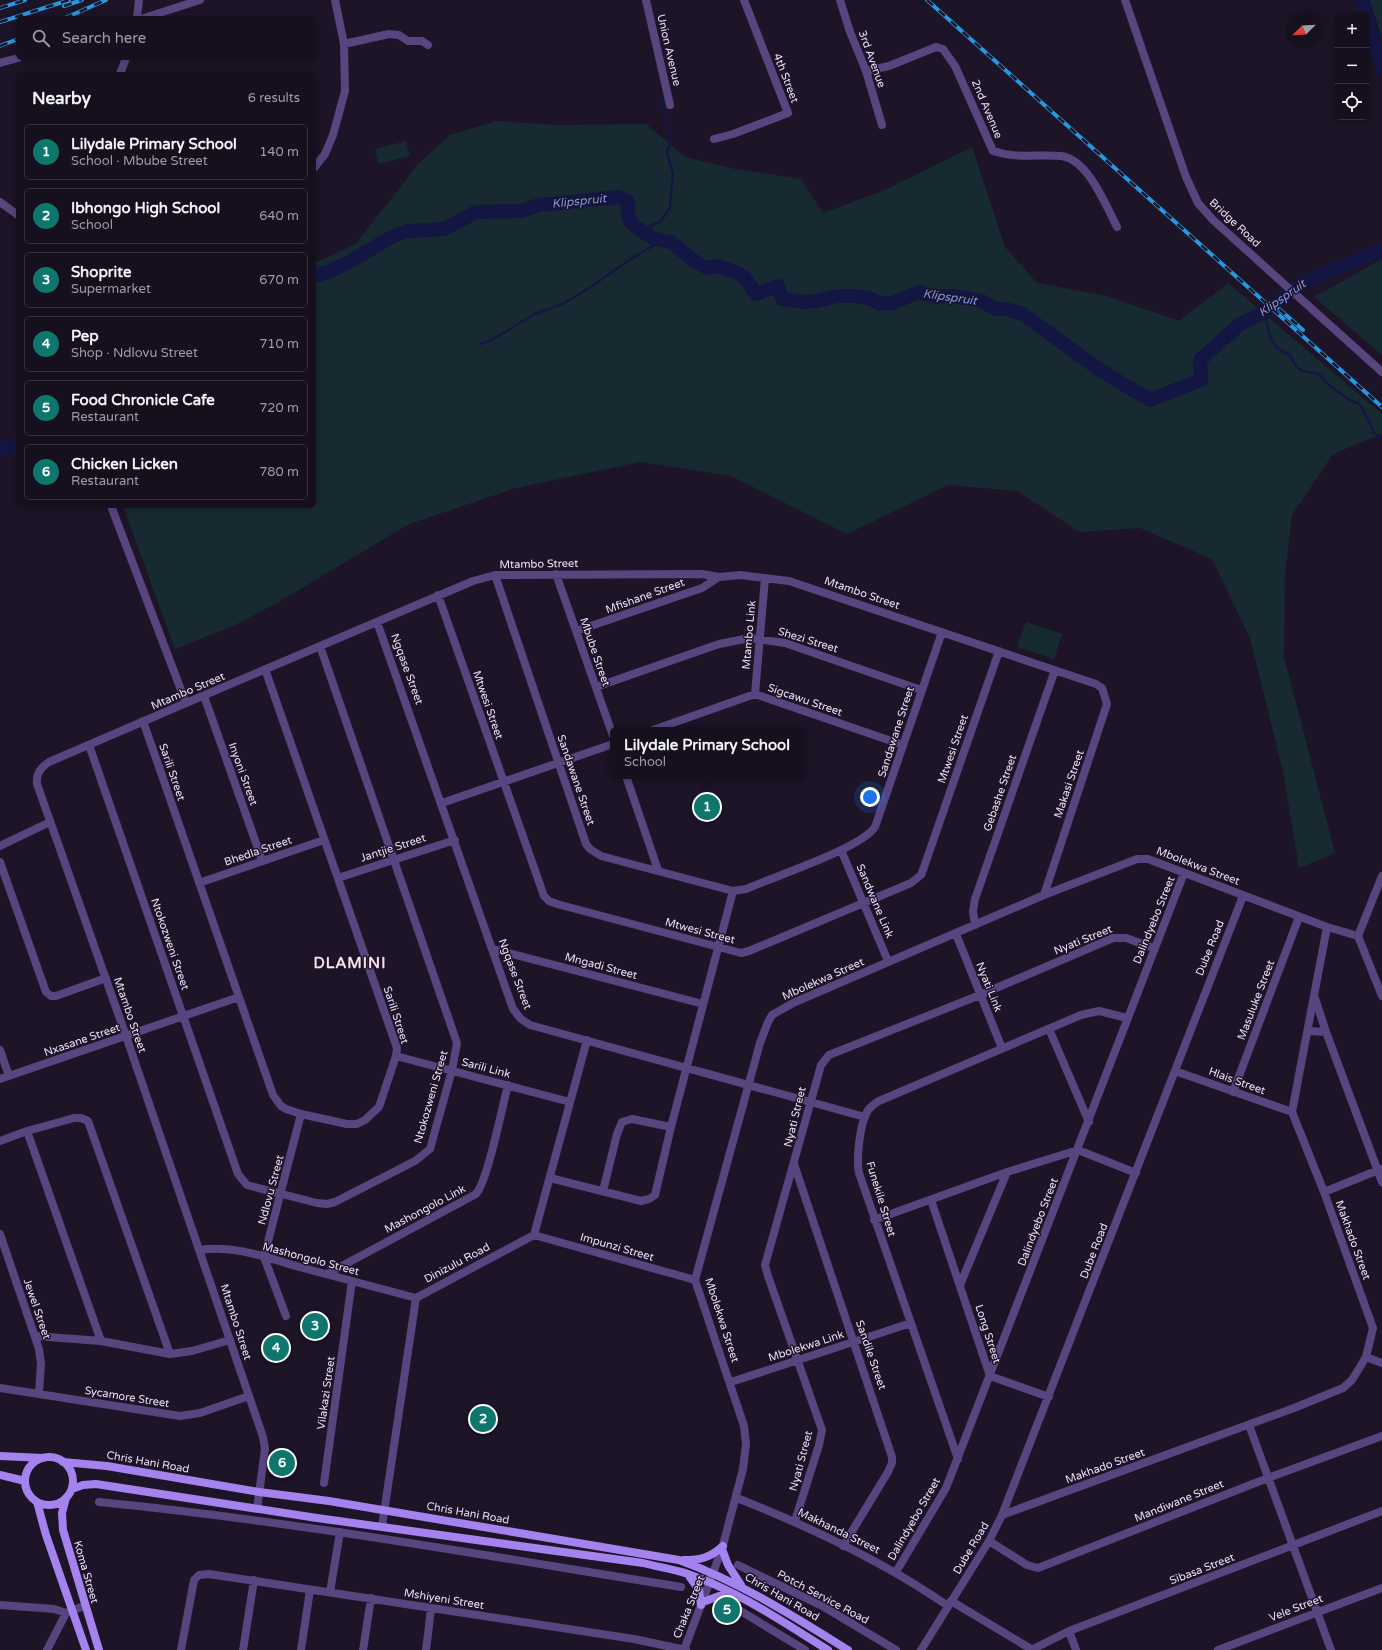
<!DOCTYPE html>
<meta charset="utf-8">
<style>
:root{--surface:#160f1d;--page:#231d2a;--text:#f1f3f6;--muted:#9e9ca4;--line:#352f3b;--accent:#0f766e}
body{margin:0;font-family:"Varela Round",sans-serif;background:var(--page);color:var(--text)}
.controls{position:absolute;right:12px;top:12px;display:grid;overflow:hidden;border-radius:6px;box-shadow:0 2px 10px #0003}
.controls button{width:36px;height:36px;display:grid;place-items:center;padding:0;border:0;border-bottom:1px solid var(--line);background:var(--surface);color:var(--text);font:20px sans-serif}
.compass{position:absolute;left:1286px;top:12px;width:36px;height:36px;border-radius:50%;background:var(--surface);box-shadow:0 2px 10px #0003;rotate:246deg}
.you{position:absolute;left:870px;top:797px;width:14px;height:14px;margin:-10px;border:3px solid #fff;border-radius:50%;background:#1a73e8;box-shadow:0 0 0 6px #1a73e833}
.badge{display:grid;place-items:center;width:26px;height:26px;border-radius:50%;background:var(--accent);color:#fff;font-size:13px;font-weight:700}
.pin{position:absolute;translate:-50% -50%;border:2px solid #fff;box-shadow:0 1px 4px #0006}
.popup{position:absolute;left:610px;top:727px;width:194px;height:52px;box-sizing:border-box;display:grid;place-content:center;border-radius:6px;background:var(--surface);filter:drop-shadow(0 1px 3px #0005);font-size:13px;white-space:nowrap;color:var(--muted)}
.popup b{font-size:15px;color:var(--text)}
.popup::after{content:'';position:absolute;left:50%;top:100%;margin-left:-8px;border:8px solid transparent;border-top-color:var(--surface)}
.list{margin:0;padding:0;list-style:none}
h2{display:flex;justify-content:space-between;align-items:center;height:52px;margin:0;padding:0 16px;font-size:17px}
h2 small{font-size:13px;font-weight:400;color:var(--muted)}
.list li{display:grid;grid-template-columns:26px 1fr auto;gap:12px;align-items:center;box-sizing:border-box;height:56px;margin:0 8px 8px;padding:0 8px;border:1px solid var(--line);border-radius:6px}
.list b{display:block;font-size:15px;white-space:nowrap}
.list p{margin:0;font-size:13px;white-space:nowrap;color:var(--muted)}
.list em{font-size:13px;font-style:normal;color:var(--muted)}
.icon{flex:none;width:22px;height:22px;fill:none;stroke:currentColor;stroke-width:2;stroke-linecap:round;stroke-linejoin:round}
.map{position:relative;flex:none;width:1382px;height:1650px;overflow:hidden}
.search{position:absolute;background:var(--surface);box-shadow:0 2px 10px #0003;left:16px;top:16px;width:300px;height:44px;display:flex;align-items:center;gap:10px;box-sizing:border-box;padding:0 14px;border-radius:6px;color:var(--muted);font-size:15px}
.panel{position:absolute;background:var(--surface);box-shadow:0 2px 10px #0003;left:16px;top:72px;width:300px;height:436px;border-radius:6px}
.map>svg:first-child{display:block}
.green{fill:#182a31}
.lines{fill:none;stroke-linecap:round;stroke-linejoin:round}
.stream{stroke:#131642;stroke-width:2.5}
.river{stroke:#131642;stroke-width:14}
.minor{stroke:#584580;stroke-width:8}
.tertiary{stroke:#584580;stroke-width:8}
.secondary{stroke:#a483ee;stroke-width:8}
.rail-casing{stroke:#2598e0;stroke-width:4}
.rail{stroke:#1d1427;stroke-width:2.5;stroke-dasharray:8;stroke-linecap:butt}
.labels{text-anchor:middle;dominant-baseline:central;stroke-width:3;stroke-linejoin:round;paint-order:stroke}
.street-label{font-size:11px;fill:#eadffa;stroke:#1d1427}
.water-label{font-size:12px;font-style:italic;fill:#7b97ec;stroke:#1d1427}
.district-label{font-size:15px;font-weight:bold;letter-spacing:1px;fill:#fbe1ea;stroke:#1d1427}
</style>
<div class="map">
<svg width="1382" height="1650" viewBox="0 0 1382 1650">
<rect width="100%" height="100%" fill="#1d1427"/>
<path class="green" d="M1370 0H1382V39Z
M497 121 557 125 646 124 685 157 735 169 801 179 823 213 885 190 972 147 1005 247 1037 283 1107 296 1179 321 1228 283 1382 414V434L1333 454 1292 515 1285 574 1284 657 1335 853 1299 868 1283 772 1250 638 1212 559 1140 528 1080 532 1017 491 948 485 847 534 731 476 640 462 516 488 409 524 277 603 235 625 175 649 123 506H314V263L356 244 418 164 450 135Z
M406 141 410 156 378 164 375 149Z
M1382 259V355L1314 297Z
M1026 622 1062 634 1054 659 1017 647Z"/>
<g class="lines">
<path class="stream" d="M652 238 650 226 661 221 670 207 673 174 667 152C675 138 667 126 663 112 662 106 662 101 661 95
M1264 313C1270 330 1268 349 1289 354L1296 366 1302 371 1319 374 1328 384 1349 400 1358 403 1363 409 1374 433 1382 438
M480 344C499 339 515 324 533 315 543 310 554 308 564 303 598 285 627 258 662 241"/>
<path class="river" d="M1362 0 1366 15
M1367 20 1382 68
M314 276 331 271 351 261 393 236 407 231 444 229 476 212 521 211 539 205 619 197 628 202V215L631 223 652 238 671 242 693 260 707 268 718 266 738 273 745 278 756 294 778 286 782 299 803 302 817 301 837 296H855L872 299 880 304 892 303 919 292 935 297 951 296 973 299 984 302 995 309H1005L1021 313 1103 372 1150 400 1201 380C1203 373 1199 368 1200 360L1239 325 1268 310 1301 283 1382 250
M0 449 18 444"/>
<path class="minor" d="M646 0 670 105
M840 0 850 32 866 71 882 125
M144 18 200 0
M344 44 389 34 399 35 408 41H422L428 45
M0 63 18 58
M866 71 889 66 936 47 943 49 955 66 993 151C1017 159 1037 154 1061 156 1088 159 1106 206 1117 227
M714 139 733 134 788 113 744 0
M314 168 325 154 333 135 345 91 344 44 335 0
M0 202 18 215
M556 574 613 736
M495 575 586 844 590 849 601 856 733 891 746 889C775 876 860 849 875 827L942 632
M438 595 544 896 549 901 557 904 741 953 749 951 911 883 921 875 924 867 999 651
M377 622 513 1009 521 1019 530 1025 865 1117
M576 631 702 588 719 577
M596 687 719 644 750 638 785 643 921 690
M755 694 765 578
M204 696 262 860
M186 703 473 581 495 575 702 574 719 577 740 575 789 581 1096 684 1102 688 1107 704 1044 895
M143 721 273 1095 281 1106 286 1109 301 1114 347 1124H357L365 1120 379 1107 396 1056 397 1048 265 669
M653 730 755 694 903 745
M89 745 238 1174 247 1185 317 1203 327 1204 335 1202 415 1161 430 1149 452 1070 457 1043 320 646
M626 776 658 870
M442 803 613 744
M841 850 888 961
M0 862 46 992 51 996H56L106 978
M1382 876 1358 936 1382 996
M338 878 455 840
M199 883 324 840
M975 925 973 911 975 899 1055 670
M956 934 1002 1048
M493 949 703 1004
M1315 998 1326 1032 1382 1182
M1049 1029 1089 1122
M1308 1031 1326 1032
M0 1050 9 1076
M396 1056 570 1102
M1175 1071 1292 1112
M0 1079 239 997
M1233 1092 1299 917
M27 1131 101 1341
M0 1141 27 1131 74 1118H81L88 1121 170 1354
M794 1164 892 1457V1463L888 1472 843 1546
M550 1178 641 1201 649 1199 655 1195 671 1127 733 891
M603 1191 617 1134 622 1122 632 1119 671 1127
M1324 1192 1381 1169
M931 1200 990 1376 1049 1397
M874 1220 1007 1172 1078 1150 1136 1173
M0 1234 39 1349 41 1364 39 1393
M534 1235 695 1280
M200 1250C233 1244 271 1259 303 1268 340 1278 378 1288 416 1298
M327 1274 476 1194C488 1180 502 1107 508 1085
M960 1285 1007 1172
M286 1316 264 1257 301 1114
M35 1336 101 1341 170 1354 192 1351 230 1340
M1366 1357 1382 1363
M731 1382 911 1323
M0 1388 180 1416 200 1413 249 1396
M1249 1425 1331 1650
M958 1459 859 1173C856 1159 860 1124 867 1112 870 1107 874 1104 879 1101L1081 1015 1099 1011 1127 1018
M324 1483 352 1281
M737 1498C810 1527 883 1561 948 1606
M99 1502C294 1521 487 1556 681 1587
M1002 1515 1294 1408 1343 1388 1352 1380 1366 1357 1373 1328 1324 1192 1292 1112 1327 927
M795 1521 819 1445 822 1430 768 1276 765 1265 821 1065 829 1055 980 995 1113 938H1126L1154 948
M382 1526 416 1298 534 1235 587 1040
M989 1541 1027 1565 1038 1568 1268 1478 1382 1436
M738 1565 824 1607 896 1650
M896 1572 946 1488 1184 873
M330 1592 340 1532
M951 1601 1031 1649
M0 1605 54 1609 66 1613
M734 1607 805 1650
M1069 1631 1076 1650
M47 1650 66 1613 84 1606
M181 1650 194 1580 199 1575 209 1574 634 1639 686 1650
M243 1650 254 1580
M301 1650 310 1590
M363 1650 371 1598
M426 1650 431 1609
M684 1650 722 1549 743 1469 746 1444 744 1426 695 1280 760 1043 768 1022 772 1015 793 1003 1044 895 1137 859H1148L1327 927 1358 936
M921 1650 989 1541 1002 1515 1243 896
M1031 1650 1069 1631 1382 1511
M1218 1650 1382 1588"/>
<path class="tertiary" d="M1125 0 1186 177 1198 203 1213 220 1382 372
M137 18 139 0
M120 74 126 58
M111 506 186 703 49 762C40 768 36 774 37 784L126 1036 263 1437 265 1449 257 1509
M0 846 50 822"/>
<path class="secondary" d="M0 1456 43 1458
M25 1481a24 24 0 1 1 48 0a24 24 0 1 1-48 0Z
M63 1462 107 1466 259 1492 329 1501 679 1560C740 1582 793 1616 848 1650
M0 1475 25 1481
M72 1489 83 1485 96 1484 317 1518 643 1563C658 1567 673 1569 688 1574 738 1591 783 1622 828 1650
M66 1498 62 1513 63 1530 99 1650
M37 1502 46 1535 86 1650
M722 1549 728 1565 741 1585
M684 1560C700 1560 710 1558 723 1546
M689 1576 699 1590 701 1605
M703 1602 719 1596H733"/>
<g class="rail-casing">
<path id="rail" d="M927 0 1382 407
M64 6 82 0
M0 8 25 0
M65 18 106 0
M0 22 69 0
M0 46 18 39
M1279 309 1303 330"/>
</g>
<use href="#rail" class="rail"/>
</g>
<g class="labels">
<g class="street-label">
<text transform="translate(669 50) rotate(77)">Union Avenue</text>
<text transform="translate(872 59) rotate(70)">3rd Avenue</text>
<text transform="translate(786 78) rotate(69)">4th Street</text>
<text transform="translate(987 109) rotate(67)">2nd Avenue</text>
<text transform="translate(1235 223) rotate(43)">Bridge Road</text>
<text transform="translate(539 564) rotate(-1)">Mtambo Street</text>
<text transform="translate(862 593) rotate(19)">Mtambo Street</text>
<text transform="translate(645 596) rotate(-20)">Mfishane Street</text>
<text transform="translate(749 635) rotate(-85)">Mtambo Link</text>
<text transform="translate(808 640) rotate(17)">Shezi Street</text>
<text transform="translate(595 652) rotate(71)">Mbube Street</text>
<text transform="translate(407 669) rotate(70)">Ngqase Street</text>
<text transform="translate(188 691) rotate(-23)">Mtambo Street</text>
<text transform="translate(805 700) rotate(19)">Sigcawu Street</text>
<text transform="translate(488 705) rotate(71)">Mtwesi Street</text>
<text transform="translate(896 732) rotate(-72)">Sandawane Street</text>
<text transform="translate(953 749) rotate(-71)">Mtwesi Street</text>
<text transform="translate(172 772) rotate(71)">Sarili Street</text>
<text transform="translate(243 774) rotate(70)">Inyoni Street</text>
<text transform="translate(576 780) rotate(71)">Sandawane Street</text>
<text transform="translate(1069 784) rotate(-71)">Makasi Street</text>
<text transform="translate(1000 793) rotate(-71)">Gebashe Street</text>
<text transform="translate(393 848) rotate(-18)">Jantjie Street</text>
<text transform="translate(258 851) rotate(-19)">Bhedla Street</text>
<text transform="translate(1198 866) rotate(21)">Mbolekwa Street</text>
<text transform="translate(875 901) rotate(67)">Sandwane Link</text>
<text transform="translate(1154 920) rotate(-68)">Dalindyebo Street</text>
<text transform="translate(700 931) rotate(15)">Mtwesi Street</text>
<text transform="translate(1083 940) rotate(-22)">Nyati Street</text>
<text transform="translate(170 944) rotate(71)">Ntokozweni Street</text>
<text transform="translate(1210 948) rotate(-68)">Dube Road</text>
<text transform="translate(601 966) rotate(15)">Mngadi Street</text>
<text transform="translate(515 974) rotate(69)">Ngqase Street</text>
<text transform="translate(823 979) rotate(-24)">Mbolekwa Street</text>
<text transform="translate(989 987) rotate(68)">Nyati Link</text>
<text transform="translate(1256 1000) rotate(-69)">Masuluke Street</text>
<text transform="translate(130 1015) rotate(71)">Mtambo Street</text>
<text transform="translate(396 1015) rotate(72)">Sarili Street</text>
<text transform="translate(82 1040) rotate(-19)">Nxasane Street</text>
<text transform="translate(486 1068) rotate(15)">Sarili Link</text>
<text transform="translate(1237 1081) rotate(20)">Hlais Street</text>
<text transform="translate(431 1097) rotate(-74)">Ntokozweni Street</text>
<text transform="translate(795 1117) rotate(-76)">Nyati Street</text>
<text transform="translate(271 1190) rotate(-75)">Ndlovu Street</text>
<text transform="translate(881 1199) rotate(73)">Funekile Street</text>
<text transform="translate(425 1209) rotate(-28)">Mashongolo Link</text>
<text transform="translate(1038 1222) rotate(-69)">Dalindyebo Street</text>
<text transform="translate(1353 1240) rotate(70)">Makhado Street</text>
<text transform="translate(617 1247) rotate(16)">Impunzi Street</text>
<text transform="translate(1094 1251) rotate(-69)">Dube Road</text>
<text transform="translate(311 1259) rotate(15)">Mashongolo Street</text>
<text transform="translate(457 1263) rotate(-28)">Dinizulu Road</text>
<text transform="translate(37 1309) rotate(71)">Jewel Street</text>
<text transform="translate(722 1320) rotate(72)">Mbolekwa Street</text>
<text transform="translate(236 1322) rotate(72)">Mtambo Street</text>
<text transform="translate(988 1334) rotate(72)">Long Street</text>
<text transform="translate(806 1346) rotate(-18)">Mbolekwa Link</text>
<text transform="translate(871 1355) rotate(71)">Sandile Street</text>
<text transform="translate(326 1393) rotate(-82)">Vilakazi Street</text>
<text transform="translate(127 1397) rotate(9)">Sycamore Street</text>
<text transform="translate(801 1461) rotate(-75)">Nyati Street</text>
<text transform="translate(148 1462) rotate(10)">Chris Hani Road</text>
<text transform="translate(1105 1466) rotate(-20)">Makhado Street</text>
<text transform="translate(1179 1501) rotate(-22)">Mandiwane Street</text>
<text transform="translate(468 1513) rotate(10)">Chris Hani Road</text>
<text transform="translate(914 1519) rotate(-60)">Dalindyebo Street</text>
<text transform="translate(839 1531) rotate(26)">Makhanda Street</text>
<text transform="translate(971 1548) rotate(-59)">Dube Road</text>
<text transform="translate(1202 1569) rotate(-21)">Sibasa Street</text>
<text transform="translate(86 1572) rotate(74)">Koma Street</text>
<text transform="translate(782 1597) rotate(30)">Chris Hani Road</text>
<text transform="translate(823 1597) rotate(28)">Potch Service Road</text>
<text transform="translate(444 1599) rotate(9)">Mshiyeni Street</text>
<text transform="translate(689 1607) rotate(-68)">Chaka Street</text>
<text transform="translate(1296 1608) rotate(-21)">Vele Street</text>
</g>
<g class="water-label">
<text transform="translate(579 201) rotate(-6)">Klipspruit</text>
<text transform="translate(950 297) rotate(8)">Klipspruit</text>
<text transform="translate(1282 298) rotate(-35)">Klipspruit</text>
</g>
<g class="district-label">
<text x="350" y="963">DLAMINI</text>
</g>
</g>
</svg>
<div class="controls">
<button>+</button>
<button>−</button>
<button><svg class="icon" aria-label="locate" viewBox="0 0 24 24"><circle cx="12" cy="12" r="6"/><path d="M12 2v4M12 18v4M2 12h4M18 12h4"/></svg></button>
</div>
<svg class="compass" viewBox="-18 -18 36 36"><path d="M0-13l5 13h-10z" fill="#e53935"/><path d="M0 13l5-13h-10z" fill="#9e9ca4"/></svg>
<div class="you"></div>
<div class="pin badge" style="left:707px;top:807px">1</div>
<div class="popup"><b>Lilydale Primary School</b>School</div>
<div class="pin badge" style="left:483px;top:1419px">2</div>
<div class="pin badge" style="left:315px;top:1326px">3</div>
<div class="pin badge" style="left:276px;top:1348px">4</div>
<div class="pin badge" style="left:727px;top:1610px">5</div>
<div class="pin badge" style="left:282px;top:1463px">6</div>
<div class="search"><svg class="icon" aria-label="search" viewBox="0 0 24 24"><circle cx="10" cy="10" r="6"/><path d="M15 15l6 6"/></svg>Search here</div>
<section class="panel">
<h2>Nearby<small>6 results</small></h2>
<ul class="list">
<li><span class="badge">1</span><div><b>Lilydale Primary School</b><p>School · Mbube Street</p></div><em>140 m</em></li>
<li><span class="badge">2</span><div><b>Ibhongo High School</b><p>School</p></div><em>640 m</em></li>
<li><span class="badge">3</span><div><b>Shoprite</b><p>Supermarket</p></div><em>670 m</em></li>
<li><span class="badge">4</span><div><b>Pep</b><p>Shop · Ndlovu Street</p></div><em>710 m</em></li>
<li><span class="badge">5</span><div><b>Food Chronicle Cafe</b><p>Restaurant</p></div><em>720 m</em></li>
<li><span class="badge">6</span><div><b>Chicken Licken</b><p>Restaurant</p></div><em>780 m</em></li>
</ul>
</section>
</div>
